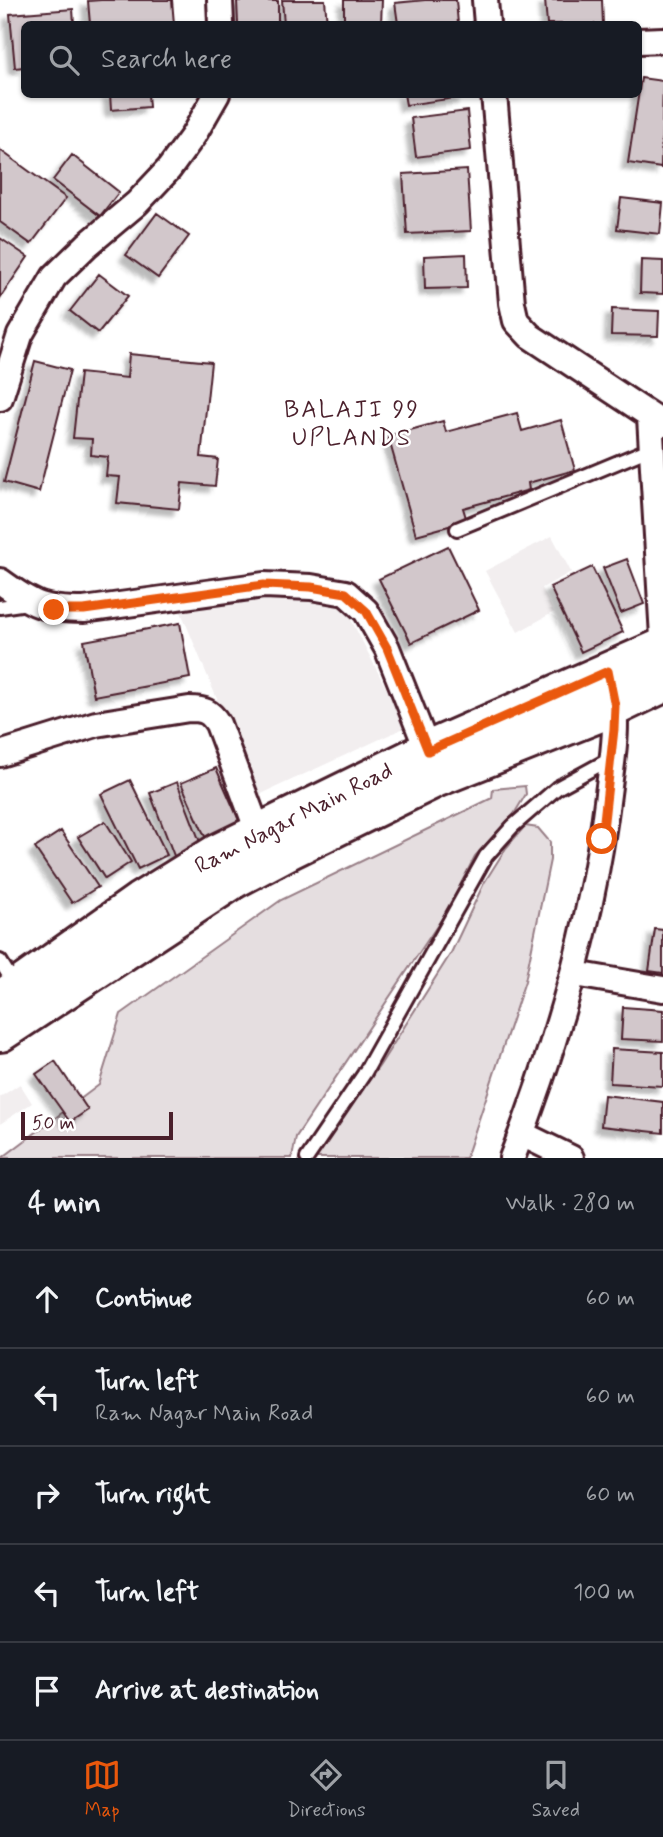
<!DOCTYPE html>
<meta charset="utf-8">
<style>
:root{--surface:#171b24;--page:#20242c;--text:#f1f3f6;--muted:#9ea1a6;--line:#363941;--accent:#ea580c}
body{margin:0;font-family:Mynerve,sans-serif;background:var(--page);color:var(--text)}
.scale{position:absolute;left:21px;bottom:18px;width:152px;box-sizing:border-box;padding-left:7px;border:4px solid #4a1f2b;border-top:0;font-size:19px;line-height:24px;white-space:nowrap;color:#4a1f2b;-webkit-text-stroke:5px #fff;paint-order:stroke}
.stop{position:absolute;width:21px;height:21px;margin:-16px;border:5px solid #ea580c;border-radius:50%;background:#fff}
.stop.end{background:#ea580c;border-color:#fff;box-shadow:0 2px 7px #0008}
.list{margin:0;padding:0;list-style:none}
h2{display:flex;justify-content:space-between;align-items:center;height:91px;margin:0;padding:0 28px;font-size:30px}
h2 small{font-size:23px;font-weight:400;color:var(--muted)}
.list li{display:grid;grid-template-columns:46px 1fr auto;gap:21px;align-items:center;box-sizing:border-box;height:98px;padding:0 28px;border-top:2px solid var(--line)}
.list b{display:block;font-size:26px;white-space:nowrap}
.list p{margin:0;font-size:23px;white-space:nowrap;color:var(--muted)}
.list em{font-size:23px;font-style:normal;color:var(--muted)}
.icon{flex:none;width:38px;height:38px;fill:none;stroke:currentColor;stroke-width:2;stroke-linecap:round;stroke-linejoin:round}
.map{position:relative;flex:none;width:663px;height:1158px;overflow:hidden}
.search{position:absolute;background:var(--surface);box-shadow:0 2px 5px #0004;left:21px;right:21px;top:21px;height:77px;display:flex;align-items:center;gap:18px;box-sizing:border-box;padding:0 24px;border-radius:10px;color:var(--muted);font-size:26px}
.sheet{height:581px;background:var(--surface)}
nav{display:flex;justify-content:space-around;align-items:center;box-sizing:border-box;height:98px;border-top:2px solid var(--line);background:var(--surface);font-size:19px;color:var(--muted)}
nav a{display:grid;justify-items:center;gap:4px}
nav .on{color:var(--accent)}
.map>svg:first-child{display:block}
.built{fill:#f2eeef}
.green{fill:#e5dee0;stroke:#987e86;stroke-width:2}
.building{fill:#d2c7cb;stroke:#4a1f2b;stroke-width:2;filter:url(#shadow)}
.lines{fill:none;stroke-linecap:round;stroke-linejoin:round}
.service-casing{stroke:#4a1f2b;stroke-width:18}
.minor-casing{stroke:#4a1f2b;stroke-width:30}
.primary-casing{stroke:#4a1f2b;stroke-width:44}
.service{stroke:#fff;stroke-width:12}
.minor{stroke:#fff;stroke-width:24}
.primary{stroke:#fff;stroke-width:38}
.route{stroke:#ea580c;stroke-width:9}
.labels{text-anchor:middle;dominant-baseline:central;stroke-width:5;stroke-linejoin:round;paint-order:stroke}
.street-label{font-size:23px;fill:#4a1f2b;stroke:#fff}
.neighbourhood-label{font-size:24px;letter-spacing:2px;fill:#4a1f2b;stroke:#fff}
</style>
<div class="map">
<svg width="663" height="1158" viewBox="0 0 663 1158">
<defs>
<filter id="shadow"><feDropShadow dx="-6" dy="6" stdDeviation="2" flood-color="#0004"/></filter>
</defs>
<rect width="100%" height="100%" fill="#fff"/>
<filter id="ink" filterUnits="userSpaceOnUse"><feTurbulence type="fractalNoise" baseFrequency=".0143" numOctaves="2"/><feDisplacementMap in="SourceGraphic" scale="14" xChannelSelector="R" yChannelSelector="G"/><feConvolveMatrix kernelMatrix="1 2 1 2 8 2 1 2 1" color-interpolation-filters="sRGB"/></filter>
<g filter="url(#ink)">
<path class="built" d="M552 536 571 572 542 588 554 612 518 632 485 571Z
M294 593 342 602 406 727 257 796 179 607Z
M20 1084 32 1103 0 1124V1097Z"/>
<path class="green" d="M525 786 526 794 514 814 475 856 447 911 296 1137 292 1158H2L99 1085 121 1014 281 900 492 798 493 789Z
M525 826 538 828 550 842V860L525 981 466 1158H315L380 1065 451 953 484 883 506 848Z"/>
<path class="building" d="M101 0H172L174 24H90L88 1Z
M282 0H325L327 24H284Z
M344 0H382L381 24H344Z
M425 0H456L458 24H398L395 3Z
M545 0H602L603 24H547Z
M237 1H278V24H238Z
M73 9 74 24H24V67L15 68 10 14Z
M641 78 663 81 661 168 628 163Z
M110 94H148L149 107 111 110Z
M404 94H463V97L406 105Z
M467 111 471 150 416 157 411 118Z
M0 150 66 198 31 244 0 222Z
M72 155 119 192 100 216 53 180Z
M467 170 471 231 407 234 403 174Z
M621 198 663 203 660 234 617 229Z
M157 213 189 236 158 278 126 255Z
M0 238 28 257 0 298Z
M466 254 467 288 425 289 424 256Z
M641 260 663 261V294L640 293Z
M99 274 128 296 98 333 70 311Z
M612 309 659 311 658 336 611 335Z
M129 354 211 362 201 457 218 459 215 486 182 483 179 509 117 503 120 477 106 476 108 457 91 455 92 439 73 438 80 373 127 378Z
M35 361 70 370 39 492 4 482Z
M517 413 522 431 561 420 575 470 528 483 529 490 463 508 467 521 416 535 388 436 443 421 446 432Z
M448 546 479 610 411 643 379 579Z
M627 559 644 604 621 613 603 568Z
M592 567 623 632 581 652 550 587Z
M180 623 190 678 94 696 84 641Z
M216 768 245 834 211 850 181 783Z
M130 780 167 855 138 869 101 794Z
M177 782 203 850 176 861 150 793Z
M105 821 131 862 105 879 78 837Z
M61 831 98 887 72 903 35 848Z
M655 929 663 930V973L649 971Z
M623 1007 663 1010V1041L621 1039Z
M612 1049 663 1052V1086L610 1083Z
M55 1061 88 1110 70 1122 36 1074Z
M604 1095 663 1102V1133L601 1126Z"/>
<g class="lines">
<g class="service-casing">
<path id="service" d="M457 529 652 448
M0 607 27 603
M0 961 15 985
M307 1158 364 1074 486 856 513 826 557 788 612 758"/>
</g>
<g class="minor-casing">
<path id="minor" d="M220 0 221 24
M485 0 487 24
M638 41 663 40
M494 94 512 303 516 321 530 336 663 424
M0 398 20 335 54 277 87 245 137 203 169 169 193 136 217 94
M650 417 663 637
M0 581C33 605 43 610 84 610L264 585 311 587 346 593 366 611 387 648 428 751
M0 754 96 724 189 709C204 709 210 711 218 724L259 834
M575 974 663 989
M522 1134 571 1158
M512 1158C558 1040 593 919 608 794 612 761 619 726 612 693"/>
</g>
<g class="primary-casing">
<path id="primary" d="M0 1001 140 902 219 853 428 751 663 648
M0 1032 233 879 290 849 437 777 615 706 663 683"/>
</g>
<use href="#service" class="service"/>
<use href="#minor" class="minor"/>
<use href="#primary" class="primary"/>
</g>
</g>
<g class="lines" filter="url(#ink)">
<path class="route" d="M54 610H84L264 585 311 587 346 593 366 611 387 648 428 751 608 671 615 706 614 729 602 839"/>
</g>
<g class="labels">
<g class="street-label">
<text transform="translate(294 819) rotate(-27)">Ram Nagar Main Road</text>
</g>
<g class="neighbourhood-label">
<text x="352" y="410">BALAJI 99<tspan x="352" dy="28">UPLANDS</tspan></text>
</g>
</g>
</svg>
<div class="scale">50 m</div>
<div class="stop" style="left:602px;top:839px"></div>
<div class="stop end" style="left:54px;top:610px"></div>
<div class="search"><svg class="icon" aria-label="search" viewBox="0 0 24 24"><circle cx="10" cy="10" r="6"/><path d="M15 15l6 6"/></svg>Search here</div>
</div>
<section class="sheet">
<h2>4 min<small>Walk · 280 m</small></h2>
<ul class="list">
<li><svg class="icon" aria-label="ahead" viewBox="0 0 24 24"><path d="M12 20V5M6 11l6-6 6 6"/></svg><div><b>Continue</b></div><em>60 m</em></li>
<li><svg class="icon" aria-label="left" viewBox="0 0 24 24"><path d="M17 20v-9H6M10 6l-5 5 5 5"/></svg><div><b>Turn left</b><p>Ram Nagar Main Road</p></div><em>60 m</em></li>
<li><svg class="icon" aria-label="right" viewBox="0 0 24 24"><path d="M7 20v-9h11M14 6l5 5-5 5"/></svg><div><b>Turn right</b></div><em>60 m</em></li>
<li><svg class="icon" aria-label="left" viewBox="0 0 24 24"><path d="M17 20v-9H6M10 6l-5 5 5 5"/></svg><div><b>Turn left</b></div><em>100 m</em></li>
<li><svg class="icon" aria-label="arrive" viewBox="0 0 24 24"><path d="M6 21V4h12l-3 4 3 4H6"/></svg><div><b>Arrive at destination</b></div></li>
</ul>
</section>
<nav>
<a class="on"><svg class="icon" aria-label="map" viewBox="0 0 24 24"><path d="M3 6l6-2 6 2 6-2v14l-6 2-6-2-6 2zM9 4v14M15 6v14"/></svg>Map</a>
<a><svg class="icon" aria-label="directions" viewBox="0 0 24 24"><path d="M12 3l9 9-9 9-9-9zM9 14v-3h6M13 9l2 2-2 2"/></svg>Directions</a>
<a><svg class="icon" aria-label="saved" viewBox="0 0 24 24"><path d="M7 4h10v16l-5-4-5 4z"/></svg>Saved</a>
</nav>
